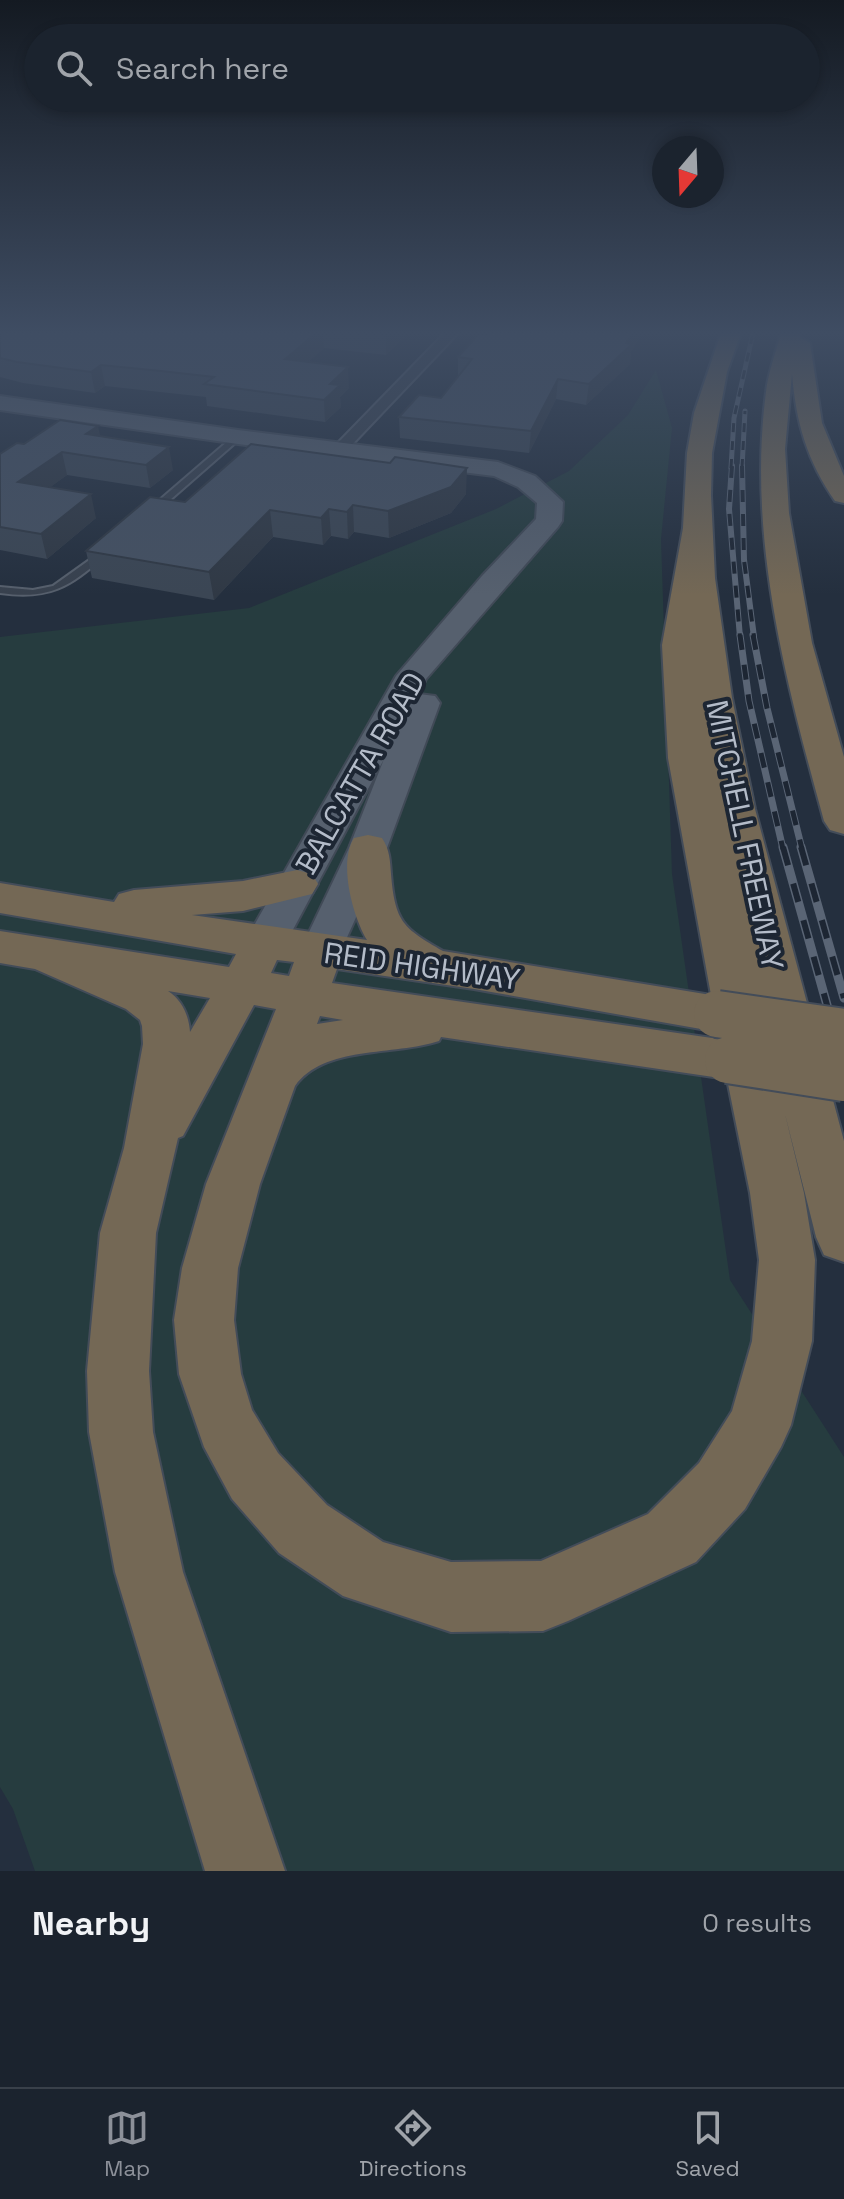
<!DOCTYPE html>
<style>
:root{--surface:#1b232e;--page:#242b36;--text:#f1f3f6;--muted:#a0a4aa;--line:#39404a;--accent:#8c9099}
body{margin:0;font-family:"Space Grotesk",sans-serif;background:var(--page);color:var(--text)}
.compass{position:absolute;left:652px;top:136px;width:72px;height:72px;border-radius:50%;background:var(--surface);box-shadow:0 4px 12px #0003;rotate:199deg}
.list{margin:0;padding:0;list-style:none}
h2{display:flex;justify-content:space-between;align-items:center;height:104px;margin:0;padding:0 32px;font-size:34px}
h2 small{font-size:26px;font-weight:400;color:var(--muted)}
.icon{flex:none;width:44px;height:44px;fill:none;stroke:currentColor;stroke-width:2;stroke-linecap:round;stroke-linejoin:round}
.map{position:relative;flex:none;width:844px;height:1871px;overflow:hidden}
.search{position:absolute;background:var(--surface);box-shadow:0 4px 12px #0003;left:24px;right:24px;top:24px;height:88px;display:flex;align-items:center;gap:20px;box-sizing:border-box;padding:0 28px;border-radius:44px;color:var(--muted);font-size:30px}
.sheet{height:216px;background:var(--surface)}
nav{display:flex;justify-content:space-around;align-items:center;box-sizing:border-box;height:112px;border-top:2px solid var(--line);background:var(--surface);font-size:22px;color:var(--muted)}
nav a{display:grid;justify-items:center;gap:4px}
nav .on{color:var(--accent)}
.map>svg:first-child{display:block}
.green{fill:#263c3f}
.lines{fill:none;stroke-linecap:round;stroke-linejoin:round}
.lane-casing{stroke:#565f6c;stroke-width:4}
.street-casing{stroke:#565f6c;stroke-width:4}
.primary-casing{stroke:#414a57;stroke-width:4}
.highway-casing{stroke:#434c59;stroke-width:4}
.lane{fill:#38414e;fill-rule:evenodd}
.street{fill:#38414e;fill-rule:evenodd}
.primary{fill:#56606e;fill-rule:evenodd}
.highway{fill:#746855;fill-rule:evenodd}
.rail-far3-casing{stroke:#5a6575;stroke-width:5}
.rail-far2-casing{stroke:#5a6575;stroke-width:6}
.rail-far1-casing{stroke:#5a6575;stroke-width:7}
.rail-casing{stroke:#5a6575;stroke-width:9}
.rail-far3{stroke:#1d2633;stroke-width:3;stroke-dasharray:9;stroke-linecap:butt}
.rail-far2{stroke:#1d2633;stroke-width:4;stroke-dasharray:12;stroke-linecap:butt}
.rail-far1{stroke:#1d2633;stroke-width:5;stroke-dasharray:15;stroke-linecap:butt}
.rail{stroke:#1d2633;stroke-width:6;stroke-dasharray:19;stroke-linecap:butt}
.highway-bridge-casing{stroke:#434c59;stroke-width:50;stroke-linecap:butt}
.highway-bridge{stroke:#746855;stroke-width:46}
.wall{fill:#3b4654}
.shaded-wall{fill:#303945}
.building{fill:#455162;stroke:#303945;stroke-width:2}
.labels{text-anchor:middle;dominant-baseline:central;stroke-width:8;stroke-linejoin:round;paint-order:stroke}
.street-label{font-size:30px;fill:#b4bcc9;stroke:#1d2633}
</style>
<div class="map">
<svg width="844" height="1871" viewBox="0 0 844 1871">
<rect width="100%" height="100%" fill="#242f3e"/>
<path class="green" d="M656 370 672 428 661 539 672 874 730 1280 844 1457V1871H35L13 1809 0 1787V637L249 608 496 509 569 471 628 415Z"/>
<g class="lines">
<g class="lane-casing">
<path id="lane" d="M235 435 242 437 154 514H148V510Z
M102 551 107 554 105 556C69 587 50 600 0 593V587L33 590 53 586Z"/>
</g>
<g class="street-casing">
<path id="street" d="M445 333H458L344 453H334V447Z"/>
</g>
<g class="primary-casing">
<path id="primary" d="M0 396 238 430 498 462 535 476 563 502 562 521 558 527 426 679 419 694 435 696 440 703 387 848 336 962 321 967 306 962 300 951 349 848 384 759 280 954 265 958 250 954 244 943 396 676 482 576 536 519 537 503 518 487 494 476 238 444 0 410Z"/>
</g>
<g class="highway-casing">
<path id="highway" d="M721 333H741L727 372 712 453 711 495 715 578 732 698 755 809 844 1141V1262L824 1255 816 1237 785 1114 804 1193 815 1260 812 1341 791 1425 781 1447 745 1509 696 1562 568 1621 543 1631 451 1632 343 1596 279 1553 232 1499 204 1447 179 1374 174 1320 182 1268 206 1184 276 1009 254 1005 183 1136 178 1138 156 1233 149 1371 153 1432 183 1572 285 1871H205L115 1572 89 1432 87 1371 100 1233 124 1148 143 1044 142 1026 140 1020 126 1009 35 969 0 963V931L229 967 236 954 0 913V883L114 902 119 894 134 890 243 881 297 870 312 874 318 884 312 894 243 911 192 915 367 940C353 917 338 863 354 838L368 835 382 838C390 850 390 861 391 874 395 922 403 928 443 951L711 995 668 758 662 645 683 528 687 453 694 413ZM277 960 294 962 289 976 271 973ZM337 969 474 989 718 1032 719 1039 332 983ZM168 991 210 998 190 1032C189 1016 182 1000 168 991ZM320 1016 343 1020 317 1024ZM441 1037 727 1079 750 1193 759 1260 752 1341 732 1411 699 1463 648 1514 541 1561 451 1562 383 1542 327 1505 278 1453 252 1410 241 1374 234 1320 238 1268 260 1184 295 1086C324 1045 394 1056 439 1041Z
M781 333H801L800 337 810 343 822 423 844 476V503L835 501C807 461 796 422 792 374L785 449 789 513 812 643 844 757V834L830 830 824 821C786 682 747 538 766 392 768 373 776 352 781 333Z"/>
</g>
<use href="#lane" class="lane"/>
<use href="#street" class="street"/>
<use href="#primary" class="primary"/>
<use href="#highway" class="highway"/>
<g class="rail-far3-casing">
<path id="rail-far3" d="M731 468 734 418 753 333
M742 468 745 411"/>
</g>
<g class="rail-far2-casing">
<path id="rail-far2" d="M732 466 729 509 740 637
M742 466 744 560 754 637"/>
</g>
<g class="rail-far1-casing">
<path id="rail-far1" d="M740 635 749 701 783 849
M753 635 767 708 802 849"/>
</g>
<g class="rail-casing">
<path id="rail" d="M783 847 844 1066
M801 847 844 998"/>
</g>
<use href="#rail-far3" class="rail-far3"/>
<use href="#rail-far2" class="rail-far2"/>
<use href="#rail-far1" class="rail-far1"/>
<use href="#rail" class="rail"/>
<g class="highway-bridge-casing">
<path id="highway-bridge" d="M717 1014 844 1032
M728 1060 844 1078"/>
</g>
<use href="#highway-bridge" class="highway-bridge"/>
</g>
<path class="wall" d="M0 333H409L386 355 324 348 308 362 349 388 340 397 341 407 325 422 207 406 206 397 105 386 95 393 23 383 0 377Z
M631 352 630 364 586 405 556 399 529 453 400 438 399 417 441 398 458 376V357Z
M100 436 173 470 150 488 67 475 50 487 96 518 47 559 0 550V454L24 444Z
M466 494 451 513 389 538 354 532 348 539 331 536 323 545 273 537 214 600 92 578 86 551 185 502Z"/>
<path class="shaded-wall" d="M316 333H323L324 348 287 380 285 359Z
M387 333H409L386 355V335Z
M633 333H643L631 352 630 364 586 405 589 384 626 343Z
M101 365 105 386 95 393 91 372Z
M348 367 349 388 340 397 341 407 325 422 324 400 330 384Z
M558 379 556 399 529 453 531 431Z
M98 426 103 448 91 457 86 434Z
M169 447 173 470 150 488 146 465Z
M62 452 67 475 25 506 18 482Z
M467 468 466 494 451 513 389 538 388 511Z
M91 494 96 518 47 559 41 534Z
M353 505 354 532 348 539 347 512Z
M329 509 331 536 323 545 321 518Z
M270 510 273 537 214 600 209 572Z"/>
<path class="building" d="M0 333H316L285 359 348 367 330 384 340 385 324 400 204 384 214 377 161 371 101 365 91 372 17 362 0 358Z
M490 333H633L626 343 632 344 589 384 558 379 531 431 399 417 419 395 441 398 472 359 458 357 478 335Z
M60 420 98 426 86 434 169 447 146 465 62 452 18 482 91 494 41 534 0 527V454L17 443 24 444Z
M251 444 390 463 395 457 467 468 451 487 388 511 353 505 347 512 329 509 321 518 270 510 209 572 86 551 150 497 185 502Z"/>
<linearGradient id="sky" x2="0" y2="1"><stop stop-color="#141a22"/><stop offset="0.56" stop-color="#3f4d63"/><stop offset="1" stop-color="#3f4d63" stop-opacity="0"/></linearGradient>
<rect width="844" height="595" fill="url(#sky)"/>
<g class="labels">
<g class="street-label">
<text transform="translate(360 773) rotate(-60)">BALCATTA ROAD</text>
<text transform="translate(745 835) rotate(78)">MITCHELL FREEWAY</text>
<text transform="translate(422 966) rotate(8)">REID HIGHWAY</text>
</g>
</g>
</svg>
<svg class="compass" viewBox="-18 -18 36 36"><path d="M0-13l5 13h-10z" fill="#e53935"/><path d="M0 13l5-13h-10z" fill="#a0a4aa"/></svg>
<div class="search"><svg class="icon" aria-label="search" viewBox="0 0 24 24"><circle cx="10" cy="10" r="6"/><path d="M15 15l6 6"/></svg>Search here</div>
</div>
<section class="sheet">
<h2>Nearby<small>0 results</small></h2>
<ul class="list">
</ul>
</section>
<nav>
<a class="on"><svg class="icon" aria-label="map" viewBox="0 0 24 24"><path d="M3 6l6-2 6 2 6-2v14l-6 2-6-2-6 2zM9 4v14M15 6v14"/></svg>Map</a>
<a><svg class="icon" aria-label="directions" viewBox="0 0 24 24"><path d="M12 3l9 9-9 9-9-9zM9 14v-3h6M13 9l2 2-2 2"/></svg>Directions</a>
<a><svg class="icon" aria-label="saved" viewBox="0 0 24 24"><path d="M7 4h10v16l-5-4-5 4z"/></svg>Saved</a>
</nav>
